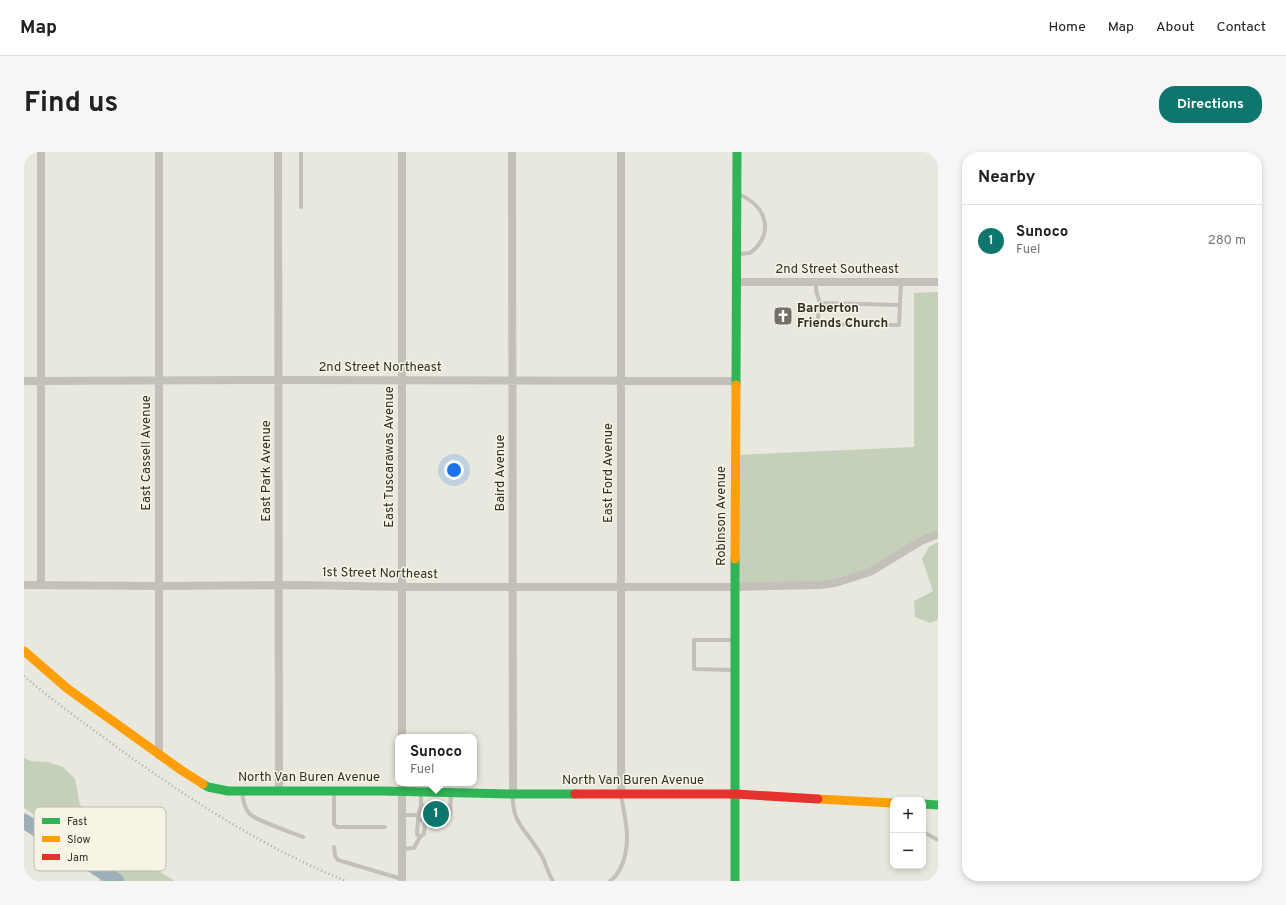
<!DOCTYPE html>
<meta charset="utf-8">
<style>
:root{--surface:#fff;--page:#f6f6f6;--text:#202124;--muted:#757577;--line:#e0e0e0;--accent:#0f766e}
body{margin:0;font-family:Overpass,sans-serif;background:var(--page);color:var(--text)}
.controls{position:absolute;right:12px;bottom:12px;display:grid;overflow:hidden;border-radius:8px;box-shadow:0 2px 6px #0003}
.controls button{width:36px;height:36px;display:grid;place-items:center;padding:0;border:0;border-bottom:1px solid var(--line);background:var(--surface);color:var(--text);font:20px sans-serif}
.you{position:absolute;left:430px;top:318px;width:14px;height:14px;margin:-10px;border:3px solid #fff;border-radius:50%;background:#1a73e8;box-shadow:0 0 0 6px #1a73e833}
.badge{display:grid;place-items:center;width:26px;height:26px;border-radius:50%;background:var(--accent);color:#fff;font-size:13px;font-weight:700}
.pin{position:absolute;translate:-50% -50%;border:2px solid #fff;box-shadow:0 1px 4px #0006}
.popup{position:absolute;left:371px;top:582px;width:82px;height:52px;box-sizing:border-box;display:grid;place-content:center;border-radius:8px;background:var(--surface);filter:drop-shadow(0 1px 3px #0005);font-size:13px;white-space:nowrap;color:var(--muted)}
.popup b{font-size:15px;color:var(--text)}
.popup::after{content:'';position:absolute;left:50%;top:100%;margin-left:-8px;border:8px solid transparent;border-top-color:var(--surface)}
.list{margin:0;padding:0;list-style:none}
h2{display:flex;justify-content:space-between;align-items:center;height:52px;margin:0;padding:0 16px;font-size:17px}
h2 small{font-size:13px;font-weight:400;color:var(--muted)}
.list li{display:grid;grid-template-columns:26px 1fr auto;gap:12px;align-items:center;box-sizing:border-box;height:72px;padding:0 16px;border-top:1px solid var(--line)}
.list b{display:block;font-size:15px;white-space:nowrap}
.list p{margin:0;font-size:13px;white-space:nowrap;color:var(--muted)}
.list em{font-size:13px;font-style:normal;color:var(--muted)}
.map{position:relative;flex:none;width:914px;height:729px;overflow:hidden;border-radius:16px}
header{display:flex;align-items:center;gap:24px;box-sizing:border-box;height:56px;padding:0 20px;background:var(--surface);border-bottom:1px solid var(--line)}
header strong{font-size:19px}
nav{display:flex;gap:22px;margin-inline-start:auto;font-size:14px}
.intro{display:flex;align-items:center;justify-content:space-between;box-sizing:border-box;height:96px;padding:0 24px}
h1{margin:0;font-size:28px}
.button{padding:10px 18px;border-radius:16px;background:var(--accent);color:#fff;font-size:14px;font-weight:700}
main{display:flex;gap:24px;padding:0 24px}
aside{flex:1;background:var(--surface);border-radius:16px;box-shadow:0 2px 6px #0003}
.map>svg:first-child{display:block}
.green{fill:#c4d0b9}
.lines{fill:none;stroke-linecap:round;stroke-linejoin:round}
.river{stroke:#9cafb8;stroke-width:15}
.lane{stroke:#c2c0b8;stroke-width:4}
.street{stroke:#c2c0b8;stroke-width:8}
.fast{stroke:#30b455;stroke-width:9}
.slow{stroke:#ff9f0a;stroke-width:9}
.jam{stroke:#e5322d;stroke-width:9}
.rail{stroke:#aaa8a1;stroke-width:2.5;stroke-dasharray:1 3;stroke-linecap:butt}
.labels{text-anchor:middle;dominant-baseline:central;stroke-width:3;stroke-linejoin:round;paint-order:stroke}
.street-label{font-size:13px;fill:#322e26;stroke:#f7f4e5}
.poi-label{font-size:13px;font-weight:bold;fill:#322e26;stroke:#f7f4e5;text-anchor:start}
.key{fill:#f7f4e5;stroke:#bcb9ac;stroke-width:1}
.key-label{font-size:11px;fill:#322e26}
</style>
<header>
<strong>Map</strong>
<nav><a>Home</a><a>Map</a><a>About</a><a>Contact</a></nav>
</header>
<div class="intro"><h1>Find us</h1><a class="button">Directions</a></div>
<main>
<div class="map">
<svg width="914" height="729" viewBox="0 0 914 729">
<rect width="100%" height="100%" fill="#e9e8de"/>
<path class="green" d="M914 140V382L866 409 811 431 711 435 712 303 890 295V141Z
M914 390V468L906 471 891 465 890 449 909 439 898 407 905 395Z
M0 606 7 609 24 610 39 615 51 627 56 653 108 703 151 729H75L80 709 0 656Z"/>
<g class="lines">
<path class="river" d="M0 669 93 729"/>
<path class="lane" d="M714 42C742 53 752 81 726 101L715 102
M277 55V0
M792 130V139L796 151 793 172 875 173 877 130
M796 151 876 153
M709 518 670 517V488H709
M218 641C219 647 220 656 225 661 231 669 268 680 279 685
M310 641V672L313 675H361
M489 643C487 670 503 679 516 701 522 710 523 720 529 729
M397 654H426
M378 663H394
M394 668V663L397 654V641
M899 680 914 688
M396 685 400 682 401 668
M310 695 311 704 314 708 378 727
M378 697 390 696 396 685 393 682 394 668H421L426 662 427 643
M586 729C591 726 593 722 596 717 608 694 602 668 597 644"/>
<path class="street" d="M135 0V603
M254 0 255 638
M378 0V585
M488 0 489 642
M597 0V641
M712 130H914
M0 229 244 228 712 229
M17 432V0
M0 433 135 434 278 433 378 435H711L796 433 811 431 846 420 897 389 914 382
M378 631V729"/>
<path class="fast" d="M712 233 713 0
M179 632 184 635 204 639H359L489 642H551
M899 652 914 653
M711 729V407"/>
<path class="slow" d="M711 407 712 233
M0 499 44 537 157 618 179 632
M794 647 869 651"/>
<path class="jam" d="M551 642H711L794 647"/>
<path class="rail" d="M0 524C30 550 62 572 94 596 165 647 240 696 322 729"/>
</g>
<defs>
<g id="church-square" transform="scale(1)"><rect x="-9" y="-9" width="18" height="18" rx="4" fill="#726f66" stroke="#f7f4e5"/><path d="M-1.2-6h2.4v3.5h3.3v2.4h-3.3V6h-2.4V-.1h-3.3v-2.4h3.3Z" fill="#fff"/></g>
</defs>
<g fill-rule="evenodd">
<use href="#church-square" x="759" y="164"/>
</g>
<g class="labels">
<g class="street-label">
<text x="813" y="118">2nd Street Southeast</text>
<text x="356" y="216">2nd Street Northeast</text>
<text transform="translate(123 301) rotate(-90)">East Cassell Avenue</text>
<text transform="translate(366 305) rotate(-90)">East Tuscarawas Avenue</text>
<text transform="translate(243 319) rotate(-90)">East Park Avenue</text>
<text transform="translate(477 321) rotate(-90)">Baird Avenue</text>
<text transform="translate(585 321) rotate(-90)">East Ford Avenue</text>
<text transform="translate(698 364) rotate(-90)">Robinson Avenue</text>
<text transform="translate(356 422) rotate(1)">1st Street Northeast</text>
<text x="285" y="626">North Van Buren Avenue</text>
<text x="609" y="629">North Van Buren Avenue</text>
</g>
<g class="poi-label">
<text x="773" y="157">Barberton<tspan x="773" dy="15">Friends Church</tspan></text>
</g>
</g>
<rect x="10" y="655" width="132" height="64" rx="6" class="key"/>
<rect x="18" y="666" width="18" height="6" fill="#30b455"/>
<rect x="18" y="684" width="18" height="6" fill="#ff9f0a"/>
<rect x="18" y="702" width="18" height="6" fill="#e5322d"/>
<g class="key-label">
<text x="43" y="673">Fast</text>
<text x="43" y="691">Slow</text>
<text x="43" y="709">Jam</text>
</g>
</svg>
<div class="controls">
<button>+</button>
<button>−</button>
</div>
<div class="you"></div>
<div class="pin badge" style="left:412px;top:662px">1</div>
<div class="popup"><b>Sunoco</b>Fuel</div>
</div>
<aside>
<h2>Nearby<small></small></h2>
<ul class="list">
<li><span class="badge">1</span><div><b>Sunoco</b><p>Fuel</p></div><em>280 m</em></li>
</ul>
</aside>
</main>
